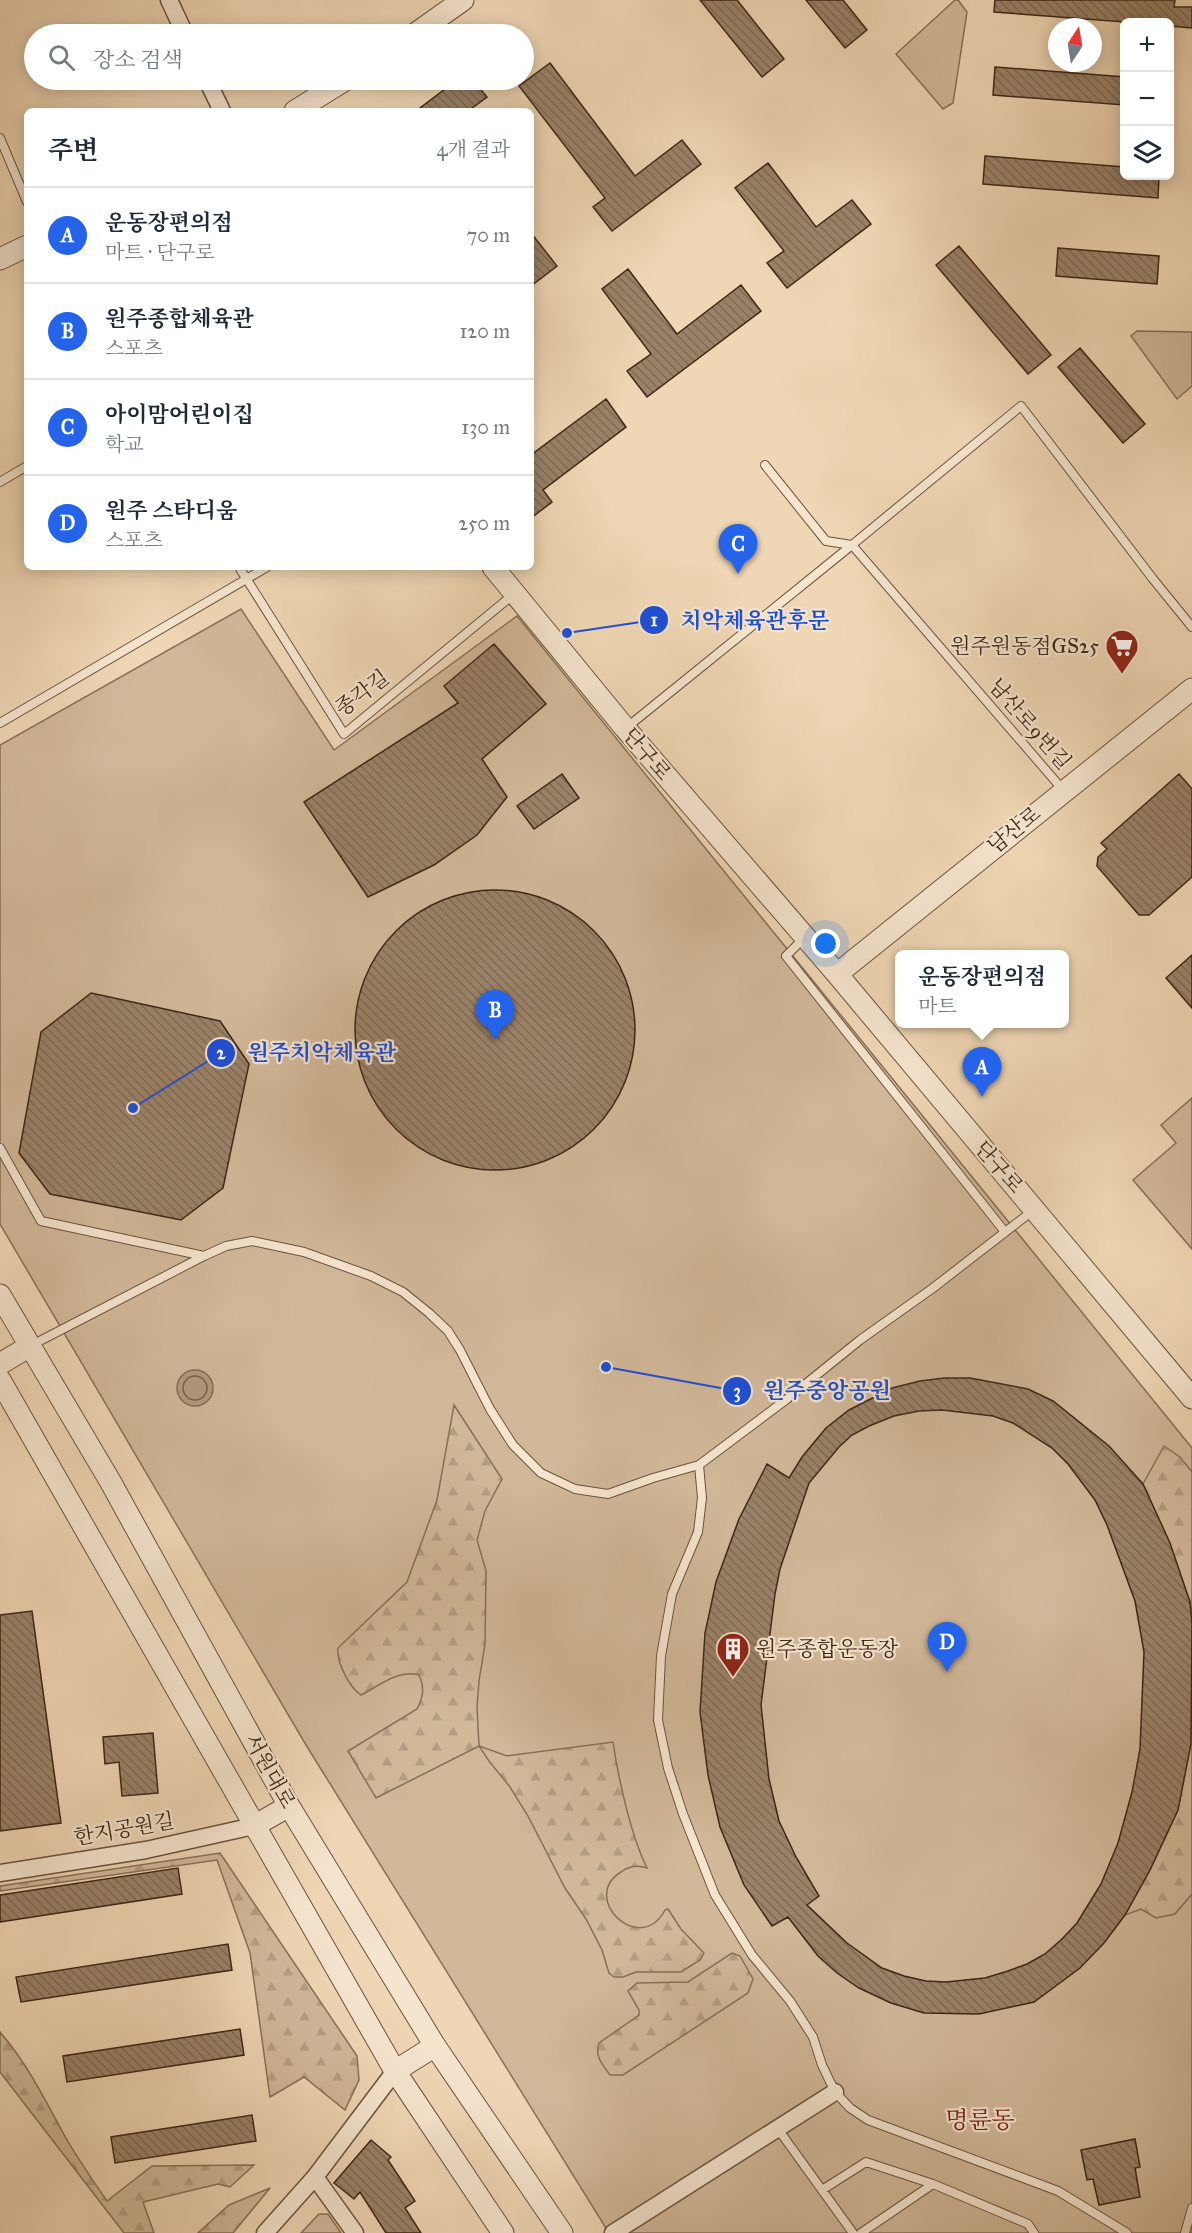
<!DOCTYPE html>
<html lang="ko">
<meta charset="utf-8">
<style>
:root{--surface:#fff;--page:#f2f2f3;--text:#1f2937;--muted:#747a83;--line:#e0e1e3;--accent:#2563eb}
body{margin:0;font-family:"IM FELL Great Primer","Noto Serif KR",serif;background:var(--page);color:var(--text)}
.controls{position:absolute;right:18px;top:18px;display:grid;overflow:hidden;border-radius:9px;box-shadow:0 3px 15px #0003}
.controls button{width:54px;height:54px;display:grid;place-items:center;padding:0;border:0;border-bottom:2px solid var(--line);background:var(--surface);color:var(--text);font:30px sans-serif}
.compass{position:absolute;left:1048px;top:18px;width:54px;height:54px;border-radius:50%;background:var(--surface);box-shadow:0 3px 15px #0003;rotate:12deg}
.you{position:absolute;left:826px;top:944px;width:21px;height:21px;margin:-15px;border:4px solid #fff;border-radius:50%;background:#1a73e8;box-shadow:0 0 0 9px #1a73e833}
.badge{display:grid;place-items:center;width:39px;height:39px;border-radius:50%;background:var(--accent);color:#fff;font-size:20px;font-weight:700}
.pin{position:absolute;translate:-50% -50px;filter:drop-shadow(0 2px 3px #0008)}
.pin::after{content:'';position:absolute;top:32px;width:21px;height:18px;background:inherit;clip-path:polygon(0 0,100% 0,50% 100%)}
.popup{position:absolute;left:895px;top:950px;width:174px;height:78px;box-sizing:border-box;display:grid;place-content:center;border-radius:9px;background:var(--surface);filter:drop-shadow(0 2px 4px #0005);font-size:20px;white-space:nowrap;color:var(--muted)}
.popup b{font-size:22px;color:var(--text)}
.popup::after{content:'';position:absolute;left:50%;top:100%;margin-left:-12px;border:12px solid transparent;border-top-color:var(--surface)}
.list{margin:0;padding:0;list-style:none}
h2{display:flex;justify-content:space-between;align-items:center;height:78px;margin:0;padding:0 24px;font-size:26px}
h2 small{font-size:20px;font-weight:400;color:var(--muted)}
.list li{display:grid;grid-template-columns:39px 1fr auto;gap:18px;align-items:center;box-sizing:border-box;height:96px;padding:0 24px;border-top:2px solid var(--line)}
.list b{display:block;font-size:22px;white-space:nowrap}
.list p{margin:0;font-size:20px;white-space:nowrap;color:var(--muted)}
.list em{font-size:20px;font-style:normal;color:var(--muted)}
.icon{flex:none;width:33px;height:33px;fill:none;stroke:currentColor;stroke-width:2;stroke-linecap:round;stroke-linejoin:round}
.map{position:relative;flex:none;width:1192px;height:2233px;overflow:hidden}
.search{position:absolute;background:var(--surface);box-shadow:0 3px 15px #0003;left:24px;top:24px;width:510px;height:66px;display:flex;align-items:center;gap:15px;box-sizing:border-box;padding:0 21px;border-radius:33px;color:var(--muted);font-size:22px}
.panel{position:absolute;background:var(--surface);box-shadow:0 3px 15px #0003;left:24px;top:108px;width:510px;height:462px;border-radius:9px}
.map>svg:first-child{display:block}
.green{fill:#d1b899;stroke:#877058;stroke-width:1.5}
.forest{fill:url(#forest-firs);stroke:#877058;stroke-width:1.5}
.water{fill:#b29a7e;stroke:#836c54;stroke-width:1.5}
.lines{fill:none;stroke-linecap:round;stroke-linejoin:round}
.shore{stroke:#78604a;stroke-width:1.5}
.building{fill:url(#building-back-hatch);stroke:#3d2716;stroke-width:1.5;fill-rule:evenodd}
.service-casing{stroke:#6a533e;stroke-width:10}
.minor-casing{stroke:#6a533e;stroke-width:19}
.tertiary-casing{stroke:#6a533e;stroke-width:23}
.service{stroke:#f5e4ce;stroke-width:8}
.minor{stroke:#f5e4ce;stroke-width:16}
.tertiary{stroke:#f5e4ce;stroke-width:21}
.labels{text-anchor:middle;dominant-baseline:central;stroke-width:4.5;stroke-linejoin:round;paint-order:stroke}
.poi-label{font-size:21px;fill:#3d2716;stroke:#f5e4ce;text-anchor:end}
.street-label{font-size:21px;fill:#3d2716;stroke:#f5e4ce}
.quarter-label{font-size:24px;fill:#7a1f14;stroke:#f5e4ce}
.leader{fill:none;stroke:#1d4ed8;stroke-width:2}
.callout-dot{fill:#1d4ed8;stroke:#f5e4ce;stroke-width:2}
.mark-label{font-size:18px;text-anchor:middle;font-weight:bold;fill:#fff}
.callout-label{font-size:22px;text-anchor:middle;font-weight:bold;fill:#1d4ed8;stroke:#f5e4ce;stroke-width:4.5;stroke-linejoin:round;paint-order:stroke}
</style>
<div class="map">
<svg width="1192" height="2233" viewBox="0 0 1192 2233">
<defs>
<pattern id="forest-firs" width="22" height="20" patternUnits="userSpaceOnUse" patternTransform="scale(1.5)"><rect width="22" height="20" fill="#d1b899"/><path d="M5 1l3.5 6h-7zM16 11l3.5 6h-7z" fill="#b49e83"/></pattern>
<pattern id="building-back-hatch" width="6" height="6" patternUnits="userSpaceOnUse" patternTransform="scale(1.5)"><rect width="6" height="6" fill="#9a8268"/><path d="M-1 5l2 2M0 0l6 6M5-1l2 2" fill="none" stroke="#7f6a55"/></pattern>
</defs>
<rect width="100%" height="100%" fill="#efd6b4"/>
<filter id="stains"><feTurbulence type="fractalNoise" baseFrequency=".00333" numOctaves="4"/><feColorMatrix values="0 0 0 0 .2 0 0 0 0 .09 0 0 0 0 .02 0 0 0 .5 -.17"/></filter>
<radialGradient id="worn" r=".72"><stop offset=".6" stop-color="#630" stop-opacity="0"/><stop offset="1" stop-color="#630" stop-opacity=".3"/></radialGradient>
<path class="green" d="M955 0H958L967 12 953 103 943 109 896 54Z
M1137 331 1192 332V386L1177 399 1131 336Z
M241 609 334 750 517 616 1192 1448V2233H609L306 1745 0 1224V745Z
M1192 1098V1249L1133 1180 1176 1143 1161 1125Z
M319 2214H328L341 2233H301Z"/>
<path class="forest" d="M454 1405 502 1479 485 1511 477 1540 486 1571 485 1644 479 1681 477 1707 479 1746 507 1756 613 1742C618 1777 631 1836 647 1868 638 1865 629 1866 621 1872 579 1898 640 1957 665 1910L668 1909 681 1929 704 1953 700 1960 681 1972H636L623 1977H614L609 1973 602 1950 586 1919 565 1888 528 1816 510 1787 489 1761 479 1746 376 1798 348 1751 417 1709C423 1697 425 1688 419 1675 398 1669 379 1686 361 1695 350 1688 336 1662 338 1648L407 1582 437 1500Z
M1164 1446 1180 1457 1192 1472V1623L1190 1602 1143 1484Z
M1192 1733V1894L1175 1914 1156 1918 1141 1909 1125 1915 1150 1870 1178 1810Z
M220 1853 357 2056 359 2080 345 2110 304 2077 270 2097 250 1953 217 1860 0 1891V1886Z
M732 1953 740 1956 753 1979 748 1993 623 2075H610C603 2065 594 2056 599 2043L639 2015V2010L628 1991 637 1983 688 1982Z
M0 2032C26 2062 43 2096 62 2131 75 2155 91 2178 107 2201L152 2166 254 2165 230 2187 218 2184 143 2202 154 2233H124L0 2072Z
M270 2188 233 2233H198L229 2205Z"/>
<path class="water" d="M177 1388a18 18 0 1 1 36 0a18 18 0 1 1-36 0Z"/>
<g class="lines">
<path class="shore" d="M183 1388a12 12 0 1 1 24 0a12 12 0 1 1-24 0Z"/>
</g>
<path class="building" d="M700 0H737L784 59 762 77Z
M806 0H843L867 30 845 48Z
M995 0H1175L1174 7H1192V28L1170 26V22H1125L994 12Z
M550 63 635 176 682 140 701 164 612 231 593 207 605 198 519 86Z
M995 67 1125 77V105L993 95Z
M457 80H473L487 97 468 111H416Z
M985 156 1125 167V176H1159L1158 198 983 184Z
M768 163 816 227 852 200 871 224 787 288 767 263 784 251 735 188Z
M531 233 557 266 531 286Z
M959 246 1051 355 1028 374 936 265Z
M1058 248 1159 256 1157 284 1056 276Z
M628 269 677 334 741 285 761 311 647 397 627 371 651 354 602 289Z
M1080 348 1145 424 1123 443 1058 367Z
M606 399 626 427 543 490 552 502 531 518V455Z
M494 644 546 704 482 759 507 797 477 835 434 865 368 897 304 802 458 703 444 686Z
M562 774 579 798 534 829 517 806Z
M1179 774 1192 789V877L1149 915H1139L1097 866 1098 857 1107 849 1101 843Z
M355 1030a140 140 0 1 1 280 0a140 140 0 1 1-280 0Z
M1192 955V1008L1166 978Z
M91 993 220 1021 249 1064 223 1188 181 1220 50 1194 19 1153 41 1032Z
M944 1378H970L1028 1389 1053 1401 1109 1446 1143 1484 1170 1543 1190 1602 1192 1623 1191 1744 1178 1810 1150 1870 1125 1915 1104 1943 1080 1968 1034 2002 979 2014 924 2013 891 2003 859 1988 837 1973 818 1956 788 1917 772 1926 744 1885 720 1827 708 1775 700 1712 705 1633 716 1582 739 1519 767 1464 789 1478 802 1457 826 1428 849 1410 892 1388 920 1381ZM942 1410 993 1416 1013 1423 1052 1448 1068 1464 1095 1500 1107 1525 1135 1601 1144 1652 1140 1749 1132 1792 1118 1843 1101 1884 1077 1923 1062 1939 1045 1954 1027 1964 1008 1971 985 1978 946 1982 926 1981 904 1976 882 1968 847 1943 807 1905 819 1896 796 1857 779 1821 769 1779 761 1705 775 1594 780 1569 809 1483 839 1447 852 1435 869 1426 894 1416 919 1411Z
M32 1611 61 1823 0 1831V1615Z
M153 1733 158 1793 122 1796 119 1762 105 1764 103 1737Z
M178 1868 182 1894 0 1922V1895Z
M228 1944 232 1970 21 2002 16 1977Z
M240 2029 244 2055 67 2082 63 2056Z
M252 2115 256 2141 115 2163 111 2137Z
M1135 2139 1140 2167 1135 2168 1140 2197 1099 2205 1093 2179 1087 2180 1081 2150Z
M371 2140 391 2157 388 2160 415 2201 405 2208 421 2233H386L360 2192 354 2199 334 2183Z"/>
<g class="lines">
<g class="service-casing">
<path id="service" d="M0 138 27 202
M765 465 826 541 852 545 1021 406 1153 579 1192 627
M0 482 27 466
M239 567 344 734 514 594
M0 723 267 567
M626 728 852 545 1063 790
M804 938 786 956 1005 1232
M0 1148 41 1221 204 1256
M1035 1209 933 1288 860 1340 787 1399 699 1465 702 1498 698 1532 672 1594 661 1656 658 1720 668 1768 683 1814 715 1895 752 1955 790 2001 813 2037 822 2065 835 2092 850 2108 868 2120 1058 2191 1127 2233
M30 1346 204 1256 226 1246 252 1241 304 1252 371 1276 403 1292 429 1313 448 1331 460 1350 490 1409 513 1445 541 1473 575 1489 608 1494 653 1478 699 1465
M778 2129 853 2233
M822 2190 866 2162 933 2184
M861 2233 933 2184 1028 2224 1034 2233
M1185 2233 1192 2208"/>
</g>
<g class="minor-casing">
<path id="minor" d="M169 0 185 34
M207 80 222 111
M0 1873 146 1850 254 1826
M315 2177 355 2233
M265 2233 315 2177 395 2071
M613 2233 835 2092"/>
</g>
<g class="tertiary-casing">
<path id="tertiary" d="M415 34 463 0
M295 111 345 80
M0 259 27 246
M493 567 625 728 837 974 1192 1398
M837 974 1192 689
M0 1295 110 1481 289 1806 435 2046 562 2233
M0 1364 30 1346
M0 1380 395 2071 503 2233
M254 1826 289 1806
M395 2071 435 2046"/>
</g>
<use href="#service" class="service"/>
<use href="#minor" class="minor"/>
<use href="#tertiary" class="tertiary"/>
</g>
<defs>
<g id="supermarket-pin" transform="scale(1.725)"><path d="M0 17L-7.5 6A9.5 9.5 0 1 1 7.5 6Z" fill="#8f2418" stroke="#f5e4ce"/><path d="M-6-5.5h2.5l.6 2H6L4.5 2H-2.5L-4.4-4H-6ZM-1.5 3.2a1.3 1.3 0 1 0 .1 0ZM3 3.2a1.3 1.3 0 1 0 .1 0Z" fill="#fff"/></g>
<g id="building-pin" transform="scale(1.725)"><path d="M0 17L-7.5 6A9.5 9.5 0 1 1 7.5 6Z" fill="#8f2418" stroke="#f5e4ce"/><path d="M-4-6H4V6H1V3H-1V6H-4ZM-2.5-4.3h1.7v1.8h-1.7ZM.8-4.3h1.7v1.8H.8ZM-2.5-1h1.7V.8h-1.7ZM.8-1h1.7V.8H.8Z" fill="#fff"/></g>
</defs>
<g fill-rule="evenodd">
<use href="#supermarket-pin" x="1122" y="646"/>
<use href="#building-pin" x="733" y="1649"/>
</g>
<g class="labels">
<g class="poi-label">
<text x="1099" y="646">원주원동점GS25</text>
<text x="756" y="1649" text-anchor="start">원주종합운동장</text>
</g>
<g class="street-label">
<text transform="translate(362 693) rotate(-37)">종각길</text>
<text transform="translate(1030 724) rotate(49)">남산로9번길</text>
<text transform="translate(647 754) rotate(50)">단구로</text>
<text transform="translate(1014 830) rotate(-39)">남산로</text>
<text transform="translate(999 1167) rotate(49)">단구로</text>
<text transform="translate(270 1771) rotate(61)">서원대로</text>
<text transform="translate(124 1829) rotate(-10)">한지공원길</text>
</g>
<g class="quarter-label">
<text x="980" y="2120">명륜동</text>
</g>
</g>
<path class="leader" d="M567 633L654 620M133 1108L221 1053M606 1367L737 1391"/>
<g class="callout-dot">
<circle cx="567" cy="633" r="6"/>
<circle cx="133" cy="1108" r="6"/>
<circle cx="606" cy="1367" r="6"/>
<circle cx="654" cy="620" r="15"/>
<circle cx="221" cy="1053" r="15"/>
<circle cx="737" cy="1391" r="15"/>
</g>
<g class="mark-label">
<text x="654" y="626">1</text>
<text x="221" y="1059">2</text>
<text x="737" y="1397">3</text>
</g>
<g class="callout-label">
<text x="755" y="628">치악체육관후문</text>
<text x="322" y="1060">원주치악체육관</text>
<text x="827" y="1398">원주중앙공원</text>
</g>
<rect width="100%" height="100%" filter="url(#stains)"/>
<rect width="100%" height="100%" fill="url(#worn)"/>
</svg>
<div class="controls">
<button>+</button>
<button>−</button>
<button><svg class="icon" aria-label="layers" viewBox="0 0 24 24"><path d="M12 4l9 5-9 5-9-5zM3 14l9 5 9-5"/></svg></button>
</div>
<svg class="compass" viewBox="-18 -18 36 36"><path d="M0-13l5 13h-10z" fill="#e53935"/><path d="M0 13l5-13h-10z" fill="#747a83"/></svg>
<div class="you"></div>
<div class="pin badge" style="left:982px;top:1097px">A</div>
<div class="popup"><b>운동장편의점</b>마트</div>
<div class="pin badge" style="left:495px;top:1040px">B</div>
<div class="pin badge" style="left:738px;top:574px">C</div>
<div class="pin badge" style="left:947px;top:1672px">D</div>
<div class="search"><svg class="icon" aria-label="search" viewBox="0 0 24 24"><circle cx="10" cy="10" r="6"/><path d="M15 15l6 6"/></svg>장소 검색</div>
<section class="panel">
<h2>주변<small>4개 결과</small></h2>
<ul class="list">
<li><span class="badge">A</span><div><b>운동장편의점</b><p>마트 · 단구로</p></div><em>70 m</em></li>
<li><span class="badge">B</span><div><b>원주종합체육관</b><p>스포츠</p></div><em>120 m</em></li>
<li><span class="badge">C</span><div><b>아이맘어린이집</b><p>학교</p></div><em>130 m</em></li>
<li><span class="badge">D</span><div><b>원주 스타디움</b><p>스포츠</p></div><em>250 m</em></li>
</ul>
</section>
</div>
